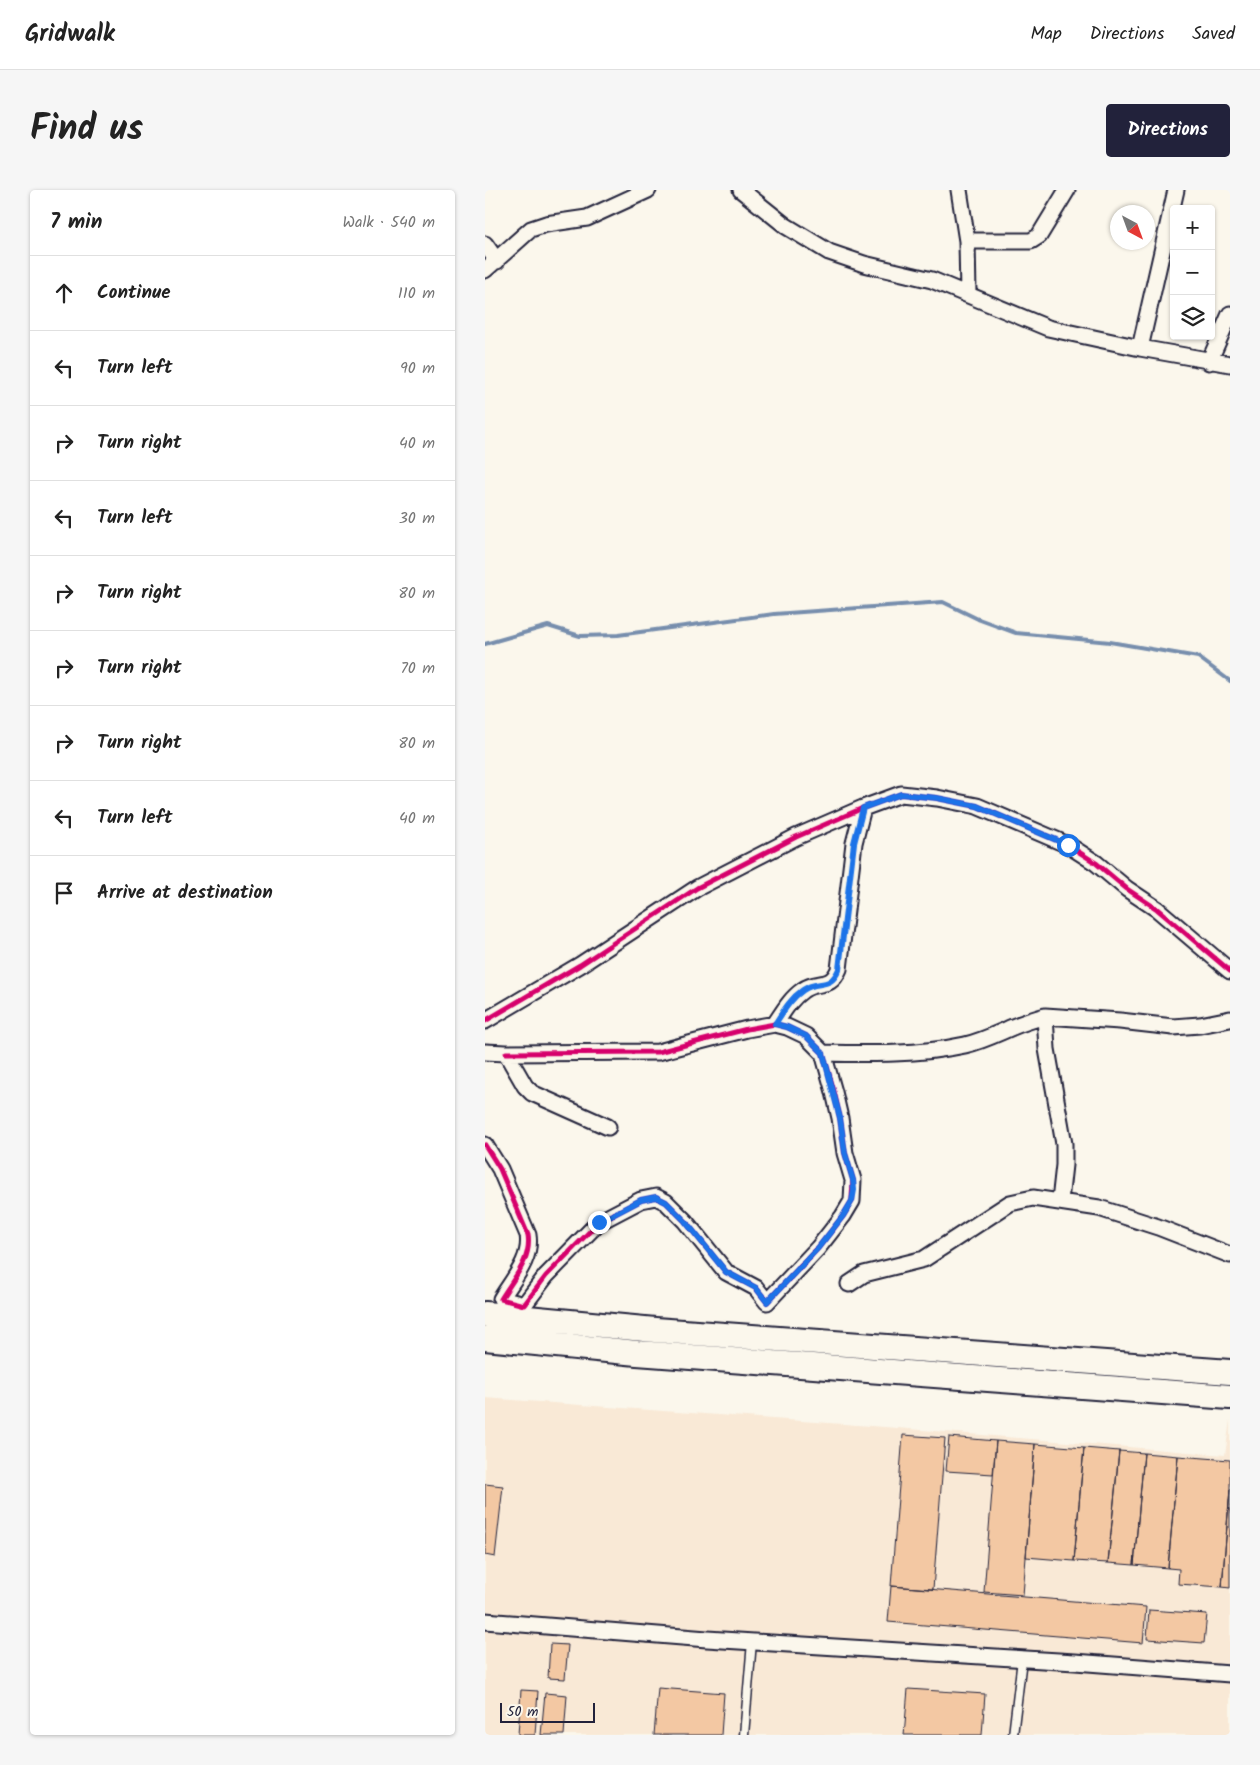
<!DOCTYPE html>
<meta charset="utf-8">
<style>
:root{--surface:#fff;--page:#f6f6f6;--text:#222;--muted:#767676;--line:#e0e0e0;--accent:#22223b}
body{margin:0;font-family:Kalam,sans-serif;background:var(--page);color:var(--text)}
.controls{position:absolute;right:15px;top:15px;display:grid;overflow:hidden;border-radius:5px;box-shadow:0 1px 4px #0004}
.controls button{width:45px;height:45px;display:grid;place-items:center;padding:0;border:0;border-bottom:1px solid var(--line);background:var(--surface);color:var(--text);font:25px sans-serif}
.compass{position:absolute;left:625px;top:15px;width:45px;height:45px;border-radius:50%;background:var(--surface);box-shadow:0 1px 4px #0004;rotate:139deg}
.scale{position:absolute;left:15px;bottom:12px;width:95px;box-sizing:border-box;padding-left:5px;border:2px solid #22223b;border-top:0;font-size:14px;line-height:18px;white-space:nowrap;color:#22223b;-webkit-text-stroke:4px #fbf7ec;paint-order:stroke}
.stop{position:absolute;width:15px;height:15px;margin:-11px;border:4px solid #1a73e8;border-radius:50%;background:#fff}
.stop.end{background:#1a73e8;border-color:#fff;box-shadow:0 1px 5px #0008}
.list{margin:0;padding:0;list-style:none}
h2{display:flex;justify-content:space-between;align-items:center;height:65px;margin:0;padding:0 20px;font-size:21px}
h2 small{font-size:16px;font-weight:400;color:var(--muted)}
.list li{display:grid;grid-template-columns:32px 1fr auto;gap:15px;align-items:center;box-sizing:border-box;height:75px;padding:0 20px;border-top:1px solid var(--line)}
.list b{display:block;font-size:19px;white-space:nowrap}
.list em{font-size:16px;font-style:normal;color:var(--muted)}
.icon{flex:none;width:28px;height:28px;fill:none;stroke:currentColor;stroke-width:2;stroke-linecap:round;stroke-linejoin:round}
.map{position:relative;flex:none;width:745px;height:1545px;overflow:hidden;border-radius:5px}
header{display:flex;align-items:center;gap:30px;box-sizing:border-box;height:70px;padding:0 25px;background:var(--surface);border-bottom:1px solid var(--line)}
header strong{font-size:24px}
nav{display:flex;gap:28px;margin-inline-start:auto;font-size:18px}
.intro{display:flex;align-items:center;justify-content:space-between;box-sizing:border-box;height:120px;padding:0 30px}
h1{margin:0;font-size:35px}
.button{padding:12px 22px;border-radius:5px;background:var(--accent);color:#fff;font-size:18px;font-weight:700}
main{display:flex;gap:30px;padding:0 30px}
aside{flex:1;background:var(--surface);border-radius:5px;box-shadow:0 1px 4px #0004}
.map>svg:first-child{display:block}
.built{fill:#f9e9d6}
.lines{fill:none;stroke-linecap:round;stroke-linejoin:round}
.stream{stroke:#778ead;stroke-width:4}
.building{fill:#f3c8a3;stroke:#22223b}
.service-casing{stroke:#22223b;stroke-width:11}
.minor-casing{stroke:#22223b;stroke-width:19}
.primary-casing{stroke:#22223b;stroke-width:28}
.service{stroke:#fbf7ec;stroke-width:8}
.minor{stroke:#fbf7ec;stroke-width:15}
.primary{stroke:#fbf7ec;stroke-width:24}
.cycleway-casing{stroke:#fbf7ec;stroke-width:8}
.cycleway{stroke:#d6006c;stroke-width:5}
.route{stroke:#1a73e8;stroke-width:6}
</style>
<header>
<strong>Gridwalk</strong>
<nav><a>Map</a><a>Directions</a><a>Saved</a></nav>
</header>
<div class="intro"><h1>Find us</h1><a class="button">Directions</a></div>
<main>
<aside>
<h2>7 min<small>Walk · 540 m</small></h2>
<ul class="list">
<li><svg class="icon" aria-label="ahead" viewBox="0 0 24 24"><path d="M12 20V5M6 11l6-6 6 6"/></svg><div><b>Continue</b></div><em>110 m</em></li>
<li><svg class="icon" aria-label="left" viewBox="0 0 24 24"><path d="M17 20v-9H6M10 6l-5 5 5 5"/></svg><div><b>Turn left</b></div><em>90 m</em></li>
<li><svg class="icon" aria-label="right" viewBox="0 0 24 24"><path d="M7 20v-9h11M14 6l5 5-5 5"/></svg><div><b>Turn right</b></div><em>40 m</em></li>
<li><svg class="icon" aria-label="left" viewBox="0 0 24 24"><path d="M17 20v-9H6M10 6l-5 5 5 5"/></svg><div><b>Turn left</b></div><em>30 m</em></li>
<li><svg class="icon" aria-label="right" viewBox="0 0 24 24"><path d="M7 20v-9h11M14 6l5 5-5 5"/></svg><div><b>Turn right</b></div><em>80 m</em></li>
<li><svg class="icon" aria-label="right" viewBox="0 0 24 24"><path d="M7 20v-9h11M14 6l5 5-5 5"/></svg><div><b>Turn right</b></div><em>70 m</em></li>
<li><svg class="icon" aria-label="right" viewBox="0 0 24 24"><path d="M7 20v-9h11M14 6l5 5-5 5"/></svg><div><b>Turn right</b></div><em>80 m</em></li>
<li><svg class="icon" aria-label="left" viewBox="0 0 24 24"><path d="M17 20v-9H6M10 6l-5 5 5 5"/></svg><div><b>Turn left</b></div><em>40 m</em></li>
<li><svg class="icon" aria-label="arrive" viewBox="0 0 24 24"><path d="M6 21V4h12l-3 4 3 4H6"/></svg><div><b>Arrive at destination</b></div></li>
</ul>
</aside>
<div class="map">
<svg width="745" height="1545" viewBox="0 0 745 1545">
<rect width="100%" height="100%" fill="#fbf7ec"/>
<filter id="ink" filterUnits="userSpaceOnUse"><feTurbulence type="fractalNoise" baseFrequency=".02" numOctaves="2"/><feDisplacementMap in="SourceGraphic" scale="10" xChannelSelector="R" yChannelSelector="G"/><feConvolveMatrix kernelMatrix="1 2 1 2 8 2 1 2 1" color-interpolation-filters="sRGB"/></filter>
<g filter="url(#ink)">
<path class="built" d="M0 1208 400 1237 740 1265 745 1230V1545H0Z"/>
<g class="lines">
<path class="stream" d="M0 454 63 436 95 446 133 445 289 424 458 412 493 429 531 443 625 452 713 467 745 491"/>
</g>
<path class="building" d="M418 1245 460 1248 448 1399 406 1396Z
M464 1247 511 1251 508 1284 461 1281Z
M511 1251 550 1254 538 1405 499 1402Z
M550 1254 599 1258 589 1371 541 1367Z
M599 1258 634 1261 623 1373 589 1371Z
M634 1261 659 1263 649 1375 623 1373Z
M659 1263 693 1266 683 1378 649 1375Z
M693 1266 745 1270V1299L737 1397 693 1394 694 1379 683 1378Z
M0 1294 18 1296 10 1367 0 1365Z
M745 1299V1398L737 1397Z
M406 1396 661 1417 658 1453 403 1432Z
M664 1420 722 1424 719 1453 662 1449Z
M65 1454 83 1455 80 1489 63 1488Z
M173 1498 239 1503 236 1545H169Z
M423 1499 500 1504 497 1545H419Z
M36 1500 53 1501 50 1545H33Z
M60 1503 82 1505 79 1545H56Z"/>
<g class="lines">
<g class="service-casing">
<path id="service" d="M259 1545 267 1452
M528 1545 537 1469"/>
</g>
<g class="minor-casing">
<path id="minor" d="M256 0 301 36 344 62 379 74 447 90 563 138 655 158 745 174
M474 0 482 51 483 104
M482 51H546L554 46 582 0
M0 54 12 71
M0 80 46 39 61 34 102 28 163 0
M655 158 691 0
M724 172 745 124
M560 826 635 831 688 837 715 835 745 829
M0 831 95 775 212 698 311 647 378 618 416 604 452 608 492 616 583 655 611 673 642 699 672 719 745 781
M290 834C298 822 305 809 318 800 333 789 345 801 354 779L369 653 378 618
M0 862 21 863 40 896 47 903 123 937
M338 863C385 864 434 865 480 855 498 851 513 843 530 836 540 832 550 829 560 826L562 859 579 954V975L575 1011
M0 955 15 979 43 1045C47 1069 28 1089 16 1109L39 1115 61 1086 114 1032 156 1010 171 1007 181 1012 200 1031 241 1082 271 1098 282 1112 333 1058 358 1026 367 1011 368 990 360 963 355 928 349 902 338 863 321 846 302 837 290 834 262 839 173 862 21 863
M364 1094 379 1084 439 1069 525 1013 548 1008 614 1018 673 1037 745 1065
M0 1431 222 1449 590 1472 745 1484"/>
</g>
<g class="primary-casing">
<path id="primary" d="M0 1124 170 1140 745 1182
M0 1148 152 1163 745 1207"/>
</g>
<use href="#service" class="service"/>
<use href="#minor" class="minor"/>
<use href="#primary" class="primary"/>
<g class="cycleway-casing">
<path id="cycleway" d="M0 831 95 775 212 698 311 647 378 618 416 604 452 608 492 616 583 655 611 673 642 699 672 719 745 781
M0 955 15 979 43 1045C47 1069 28 1089 16 1109L39 1115 61 1086 114 1032 156 1010 171 1007 181 1012 200 1031 241 1082 271 1098 282 1112 333 1058 358 1026 367 1011 368 990 360 963 355 928 349 902 338 863 321 846 302 837 290 834 262 839 173 862 21 863"/>
</g>
<use href="#cycleway" class="cycleway"/>
</g>
</g>
<g class="lines" filter="url(#ink)">
<path class="route" d="M114 1032 156 1010 171 1007 181 1012 200 1031 241 1082 271 1098 282 1112 333 1058 358 1026 367 1011 369 1000 368 990 360 963 355 928 338 863 321 846 302 837 290 834C298 822 305 809 318 800 333 789 345 801 354 779L369 653 378 618 416 604 452 608 492 616 583 655"/>
</g>
</svg>
<div class="controls">
<button>+</button>
<button>−</button>
<button><svg class="icon" aria-label="layers" viewBox="0 0 24 24"><path d="M12 4l9 5-9 5-9-5zM3 14l9 5 9-5"/></svg></button>
</div>
<svg class="compass" viewBox="-18 -18 36 36"><path d="M0-13l5 13h-10z" fill="#e53935"/><path d="M0 13l5-13h-10z" fill="#767676"/></svg>
<div class="scale">50 m</div>
<div class="stop" style="left:583px;top:655px"></div>
<div class="stop end" style="left:114px;top:1032px"></div>
</div>
</main>
